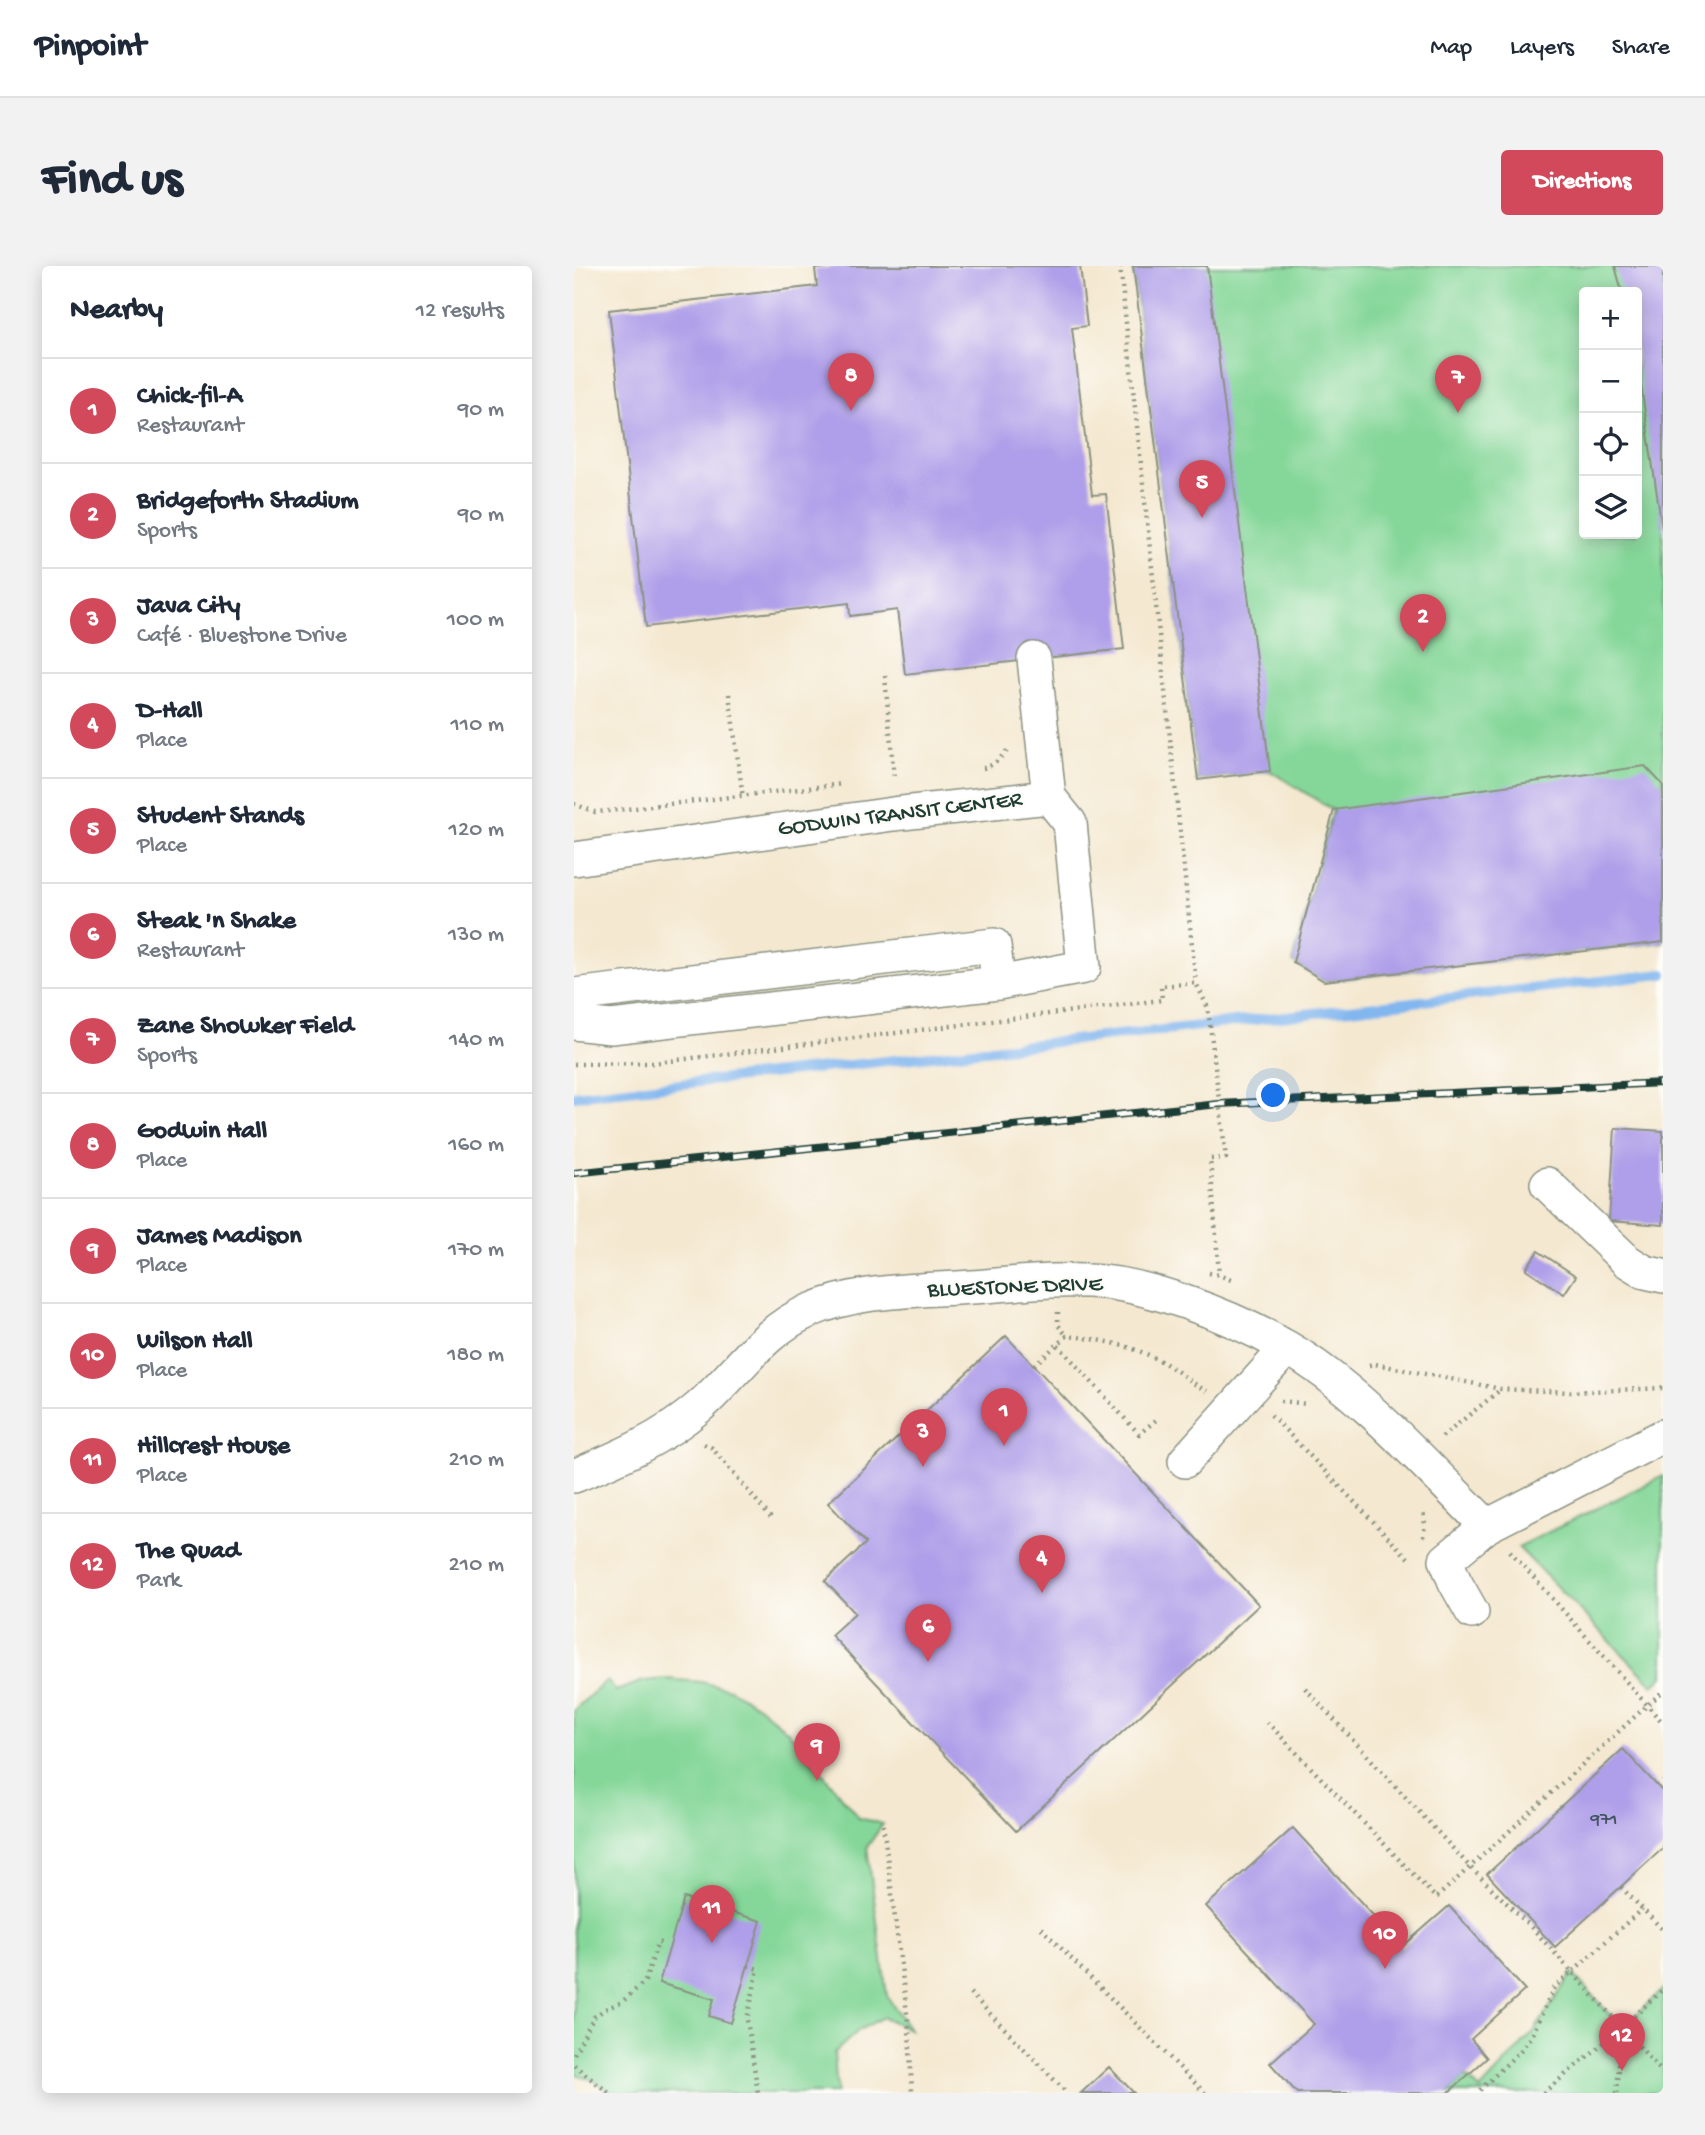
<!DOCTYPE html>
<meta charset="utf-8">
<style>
:root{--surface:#fff;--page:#f2f2f3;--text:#1f2937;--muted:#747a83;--line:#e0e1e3;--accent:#d1495b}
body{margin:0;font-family:"Gochi Hand",sans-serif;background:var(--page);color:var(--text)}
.controls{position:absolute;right:21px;top:21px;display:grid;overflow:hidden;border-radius:7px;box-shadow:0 4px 18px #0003}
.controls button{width:63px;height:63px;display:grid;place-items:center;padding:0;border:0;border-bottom:2px solid var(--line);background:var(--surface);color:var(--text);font:35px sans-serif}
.you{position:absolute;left:700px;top:830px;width:24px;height:24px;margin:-18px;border:5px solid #fff;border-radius:50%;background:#1a73e8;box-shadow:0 0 0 10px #1a73e833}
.badge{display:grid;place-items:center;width:46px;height:46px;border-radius:50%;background:var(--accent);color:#fff;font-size:23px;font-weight:700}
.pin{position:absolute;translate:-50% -58px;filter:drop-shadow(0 2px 4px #0008)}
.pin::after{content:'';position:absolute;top:37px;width:24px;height:21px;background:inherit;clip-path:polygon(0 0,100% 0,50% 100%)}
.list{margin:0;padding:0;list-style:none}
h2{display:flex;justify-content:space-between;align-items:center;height:91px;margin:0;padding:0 28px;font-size:30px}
h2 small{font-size:23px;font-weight:400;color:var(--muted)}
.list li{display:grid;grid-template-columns:46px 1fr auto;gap:21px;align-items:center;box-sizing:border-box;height:105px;padding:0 28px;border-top:2px solid var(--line)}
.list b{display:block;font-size:26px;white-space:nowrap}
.list p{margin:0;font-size:23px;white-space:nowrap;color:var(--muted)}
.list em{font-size:23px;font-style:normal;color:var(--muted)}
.icon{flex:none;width:38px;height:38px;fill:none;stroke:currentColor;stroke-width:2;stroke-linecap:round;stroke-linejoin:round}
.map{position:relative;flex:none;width:1089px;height:1827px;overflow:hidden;border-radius:7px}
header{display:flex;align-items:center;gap:42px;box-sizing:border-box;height:98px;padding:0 35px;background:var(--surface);border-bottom:2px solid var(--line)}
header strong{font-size:33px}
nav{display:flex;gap:38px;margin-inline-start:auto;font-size:24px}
.intro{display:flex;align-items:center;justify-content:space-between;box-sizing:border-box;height:168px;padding:0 42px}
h1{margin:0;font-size:49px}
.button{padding:18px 32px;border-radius:7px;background:var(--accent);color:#fff;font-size:24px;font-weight:700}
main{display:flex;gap:42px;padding:0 42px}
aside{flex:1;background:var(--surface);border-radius:7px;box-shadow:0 4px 18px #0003}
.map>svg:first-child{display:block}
.green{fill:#85d799;stroke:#528a66;stroke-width:2;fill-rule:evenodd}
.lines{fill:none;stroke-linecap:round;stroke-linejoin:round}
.stream{stroke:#81b6ef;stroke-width:10}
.building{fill:#af9ee9}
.minor-casing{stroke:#8a9282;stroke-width:36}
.path{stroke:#8a9282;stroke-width:4.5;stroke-dasharray:2 5;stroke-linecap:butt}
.minor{stroke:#fff;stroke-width:33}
.rail-casing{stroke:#1f3d34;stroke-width:8}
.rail{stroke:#fdfcf7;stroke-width:5;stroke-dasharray:16;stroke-linecap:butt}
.labels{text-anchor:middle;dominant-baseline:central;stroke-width:5;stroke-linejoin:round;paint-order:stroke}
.number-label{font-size:19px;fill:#435561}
.street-label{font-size:23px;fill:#1f3d34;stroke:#fdfcf7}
</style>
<header>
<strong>Pinpoint</strong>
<nav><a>Map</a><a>Layers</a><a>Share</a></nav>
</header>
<div class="intro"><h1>Find us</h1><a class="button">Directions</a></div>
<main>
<aside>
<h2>Nearby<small>12 results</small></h2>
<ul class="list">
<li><span class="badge">1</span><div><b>Chick-fil-A</b><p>Restaurant</p></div><em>90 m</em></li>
<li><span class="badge">2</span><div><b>Bridgeforth Stadium</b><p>Sports</p></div><em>90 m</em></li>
<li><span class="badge">3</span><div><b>Java City</b><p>Café · Bluestone Drive</p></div><em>100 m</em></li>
<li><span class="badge">4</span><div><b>D-Hall</b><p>Place</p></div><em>110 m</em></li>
<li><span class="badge">5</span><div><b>Student Stands</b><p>Place</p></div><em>120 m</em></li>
<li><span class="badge">6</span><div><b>Steak 'n Shake</b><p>Restaurant</p></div><em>130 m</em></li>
<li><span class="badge">7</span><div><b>Zane Showker Field</b><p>Sports</p></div><em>140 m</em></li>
<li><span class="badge">8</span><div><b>Godwin Hall</b><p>Place</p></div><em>160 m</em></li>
<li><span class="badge">9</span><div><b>James Madison</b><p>Place</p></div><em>170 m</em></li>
<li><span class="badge">10</span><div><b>Wilson Hall</b><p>Place</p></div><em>180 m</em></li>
<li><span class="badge">11</span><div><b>Hillcrest House</b><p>Place</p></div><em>210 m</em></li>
<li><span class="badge">12</span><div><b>The Quad</b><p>Park</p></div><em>210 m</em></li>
</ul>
</aside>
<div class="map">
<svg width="1089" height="1827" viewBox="0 0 1089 1827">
<rect width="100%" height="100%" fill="#fdfcf7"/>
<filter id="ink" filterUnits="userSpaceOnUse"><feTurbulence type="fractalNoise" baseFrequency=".0143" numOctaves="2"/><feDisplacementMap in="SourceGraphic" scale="14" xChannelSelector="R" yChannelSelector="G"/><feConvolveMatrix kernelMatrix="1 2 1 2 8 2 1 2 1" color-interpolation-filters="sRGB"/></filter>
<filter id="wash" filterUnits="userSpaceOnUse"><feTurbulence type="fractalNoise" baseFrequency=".00686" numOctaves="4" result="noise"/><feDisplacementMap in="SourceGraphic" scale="28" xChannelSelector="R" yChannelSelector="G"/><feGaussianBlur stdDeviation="1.57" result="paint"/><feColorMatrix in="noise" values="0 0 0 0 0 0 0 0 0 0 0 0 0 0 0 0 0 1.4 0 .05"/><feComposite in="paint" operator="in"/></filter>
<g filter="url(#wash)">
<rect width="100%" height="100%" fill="#f4e8d0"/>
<path class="green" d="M559 0H1089V676L750 715 719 696 759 544 696 505 624 514ZM1010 26H1063V268H1010Z
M1089 1210V1410L1079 1419 944 1281Z
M94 1413 127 1416 156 1423 184 1440 215 1466 285 1552 309 1558 293 1581 313 1730 335 1763 309 1751 285 1764 260 1787 263 1827H37L21 1815 0 1807V1444L33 1414 42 1425 69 1415Z
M998 1707 1048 1762 1089 1723V1827H874L892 1810 906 1824 959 1767Z"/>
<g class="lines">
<path class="stream" d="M0 830 1089 708"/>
</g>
<g id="blocks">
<path class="building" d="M269 0H506L513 60 498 62 518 229 532 228 550 383 331 408 323 344 276 350 275 337 72 361 35 44 243 20 241 3Z
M559 0H633L696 505 624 514Z
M1041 0H1089V270L1063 92V26H1048Z
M1071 500 1089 519V676L750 715 719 696 760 544Z
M1041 862 1089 865V959L1035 955Z
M964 985 1002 1010 990 1028 952 1003Z
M432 1070 685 1339 442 1565 257 1369 281 1347 251 1315 292 1277 254 1237Z
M1049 1483 1089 1526V1582L981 1681 913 1608Z
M719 1562 828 1681 875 1640 951 1724 897 1773 913 1792 874 1827H723L696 1797 740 1758 632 1640Z
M110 1632 187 1655 157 1757 135 1750 140 1733 85 1717Z
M535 1801 560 1827H507Z"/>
</g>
</g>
<g filter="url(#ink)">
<use href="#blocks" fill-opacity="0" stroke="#8a9282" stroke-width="2"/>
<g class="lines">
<g class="minor-casing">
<path id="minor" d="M460 393 475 531
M0 593 319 548 475 531 496 557 510 701 424 717 37 761 0 757
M0 729 420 679 424 717
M973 918 1053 995 1071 1006 1089 1010
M611 1195 713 1082
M0 1210C44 1192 88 1173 125 1141 162 1109 188 1065 235 1045 285 1023 343 1025 397 1021 440 1018 485 1012 529 1016 557 1019 585 1027 611 1036 646 1048 680 1063 712 1081 784 1122 854 1202 913 1260L1089 1170
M898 1346 881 1316 872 1294 913 1260"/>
</g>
<path class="path" d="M546 0 622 717
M311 410 320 512
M155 428 169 532
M409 502C420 500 428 491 435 482
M0 538 21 546 35 545 269 518
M0 798 79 797 588 734 587 720 622 717 634 742 652 892 636 893 645 1008
M635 1007 645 1009 657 1014
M484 1046V1059L493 1070
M484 1079 565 1168 582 1154
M460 1099 493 1070C527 1073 562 1080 592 1098 606 1106 618 1118 633 1125
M795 1099 801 1098 927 1123 996 1126 1089 1122
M707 1135 733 1138
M697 1149 837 1295
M868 1171 926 1124
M130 1178 138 1182 197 1252
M849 1271 851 1259 849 1245
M936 1285 1089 1457
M731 1422 896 1601 961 1665 1089 1807
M693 1456 862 1632 1089 1425
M1083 1520 1089 1515
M309 1558 335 1763 338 1827
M1047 1621 1089 1664
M467 1662 631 1827
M174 1700 184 1703 173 1754 184 1827
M396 1727 493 1827
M0 1788 20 1751 31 1743 48 1736 71 1715 84 1676 89 1678
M0 1799 35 1827
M906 1824 949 1782 959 1767 980 1722 1068 1643
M969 1827 1048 1762 1089 1723
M1043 1827 1048 1762"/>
<use href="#minor" class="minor"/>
<g class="rail-casing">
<path id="rail" d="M0 907 645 838 1089 817"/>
</g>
<use href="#rail" class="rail"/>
</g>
</g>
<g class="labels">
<g class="number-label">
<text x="1030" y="1554">971</text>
</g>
<g class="street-label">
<text transform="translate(326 549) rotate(-7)">GODWIN TRANSIT CENTER</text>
<text transform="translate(441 1022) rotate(-2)">BLUESTONE DRIVE</text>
</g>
</g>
</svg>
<div class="controls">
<button>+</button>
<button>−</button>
<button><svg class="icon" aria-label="locate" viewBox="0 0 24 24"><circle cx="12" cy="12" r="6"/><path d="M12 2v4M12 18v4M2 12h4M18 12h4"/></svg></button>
<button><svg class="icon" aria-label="layers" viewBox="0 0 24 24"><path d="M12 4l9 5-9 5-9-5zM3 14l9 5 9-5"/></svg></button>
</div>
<div class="you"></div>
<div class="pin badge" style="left:430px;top:1180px">1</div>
<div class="pin badge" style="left:849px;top:386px">2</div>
<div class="pin badge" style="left:349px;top:1201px">3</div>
<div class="pin badge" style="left:468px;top:1327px">4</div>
<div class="pin badge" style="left:628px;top:252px">5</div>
<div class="pin badge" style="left:354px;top:1396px">6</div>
<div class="pin badge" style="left:884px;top:147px">7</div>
<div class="pin badge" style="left:277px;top:145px">8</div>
<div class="pin badge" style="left:243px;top:1515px">9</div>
<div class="pin badge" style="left:811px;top:1703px">10</div>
<div class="pin badge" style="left:138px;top:1677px">11</div>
<div class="pin badge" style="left:1048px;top:1805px">12</div>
</div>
</main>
